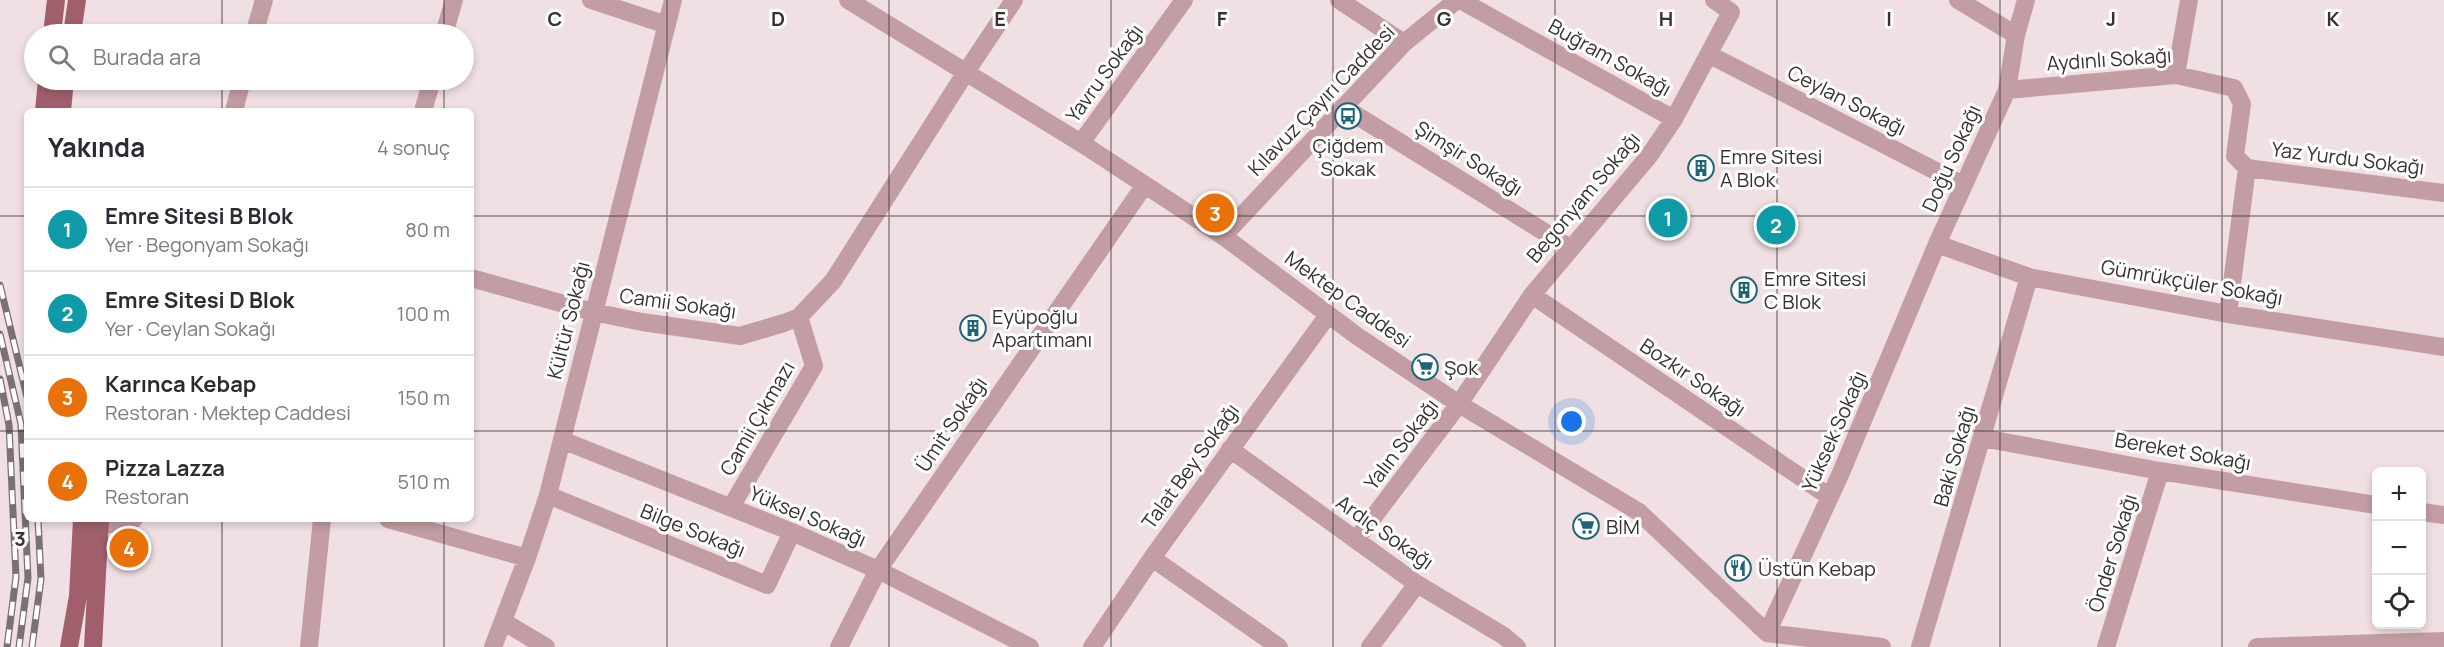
<!DOCTYPE html>
<html lang="tr">
<meta charset="utf-8">
<style>
:root{--surface:#fff;--page:#f7f7f7;--text:#2b2b33;--muted:#7c7c81;--line:#e1e1e2;--accent:#1a73e8}
body{margin:0;font-family:Manrope,sans-serif;background:var(--page);color:var(--text)}
.controls{position:absolute;right:18px;bottom:18px;display:grid;overflow:hidden;border-radius:9px;box-shadow:0 3px 9px #0003}
.controls button{width:54px;height:54px;display:grid;place-items:center;padding:0;border:0;border-bottom:2px solid var(--line);background:var(--surface);color:var(--text);font:30px sans-serif}
.you{position:absolute;left:1572px;top:422px;width:21px;height:21px;margin:-15px;border:4px solid #fff;border-radius:50%;background:#1a73e8;box-shadow:0 0 0 9px #1a73e833}
.badge{display:grid;place-items:center;width:39px;height:39px;border-radius:50%;background:var(--accent);color:#fff;font-size:20px;font-weight:700}
.pin{position:absolute;translate:-50% -50%;border:3px solid #fff;box-shadow:0 2px 6px #0006}
.list{margin:0;padding:0;list-style:none}
h2{display:flex;justify-content:space-between;align-items:center;height:78px;margin:0;padding:0 24px;font-size:26px}
h2 small{font-size:20px;font-weight:400;color:var(--muted)}
.list li{display:grid;grid-template-columns:39px 1fr auto;gap:18px;align-items:center;box-sizing:border-box;height:84px;padding:0 24px;border-top:2px solid var(--line)}
.list b{display:block;font-size:22px;white-space:nowrap}
.list p{margin:0;font-size:20px;white-space:nowrap;color:var(--muted)}
.list em{font-size:20px;font-style:normal;color:var(--muted)}
.icon{flex:none;width:33px;height:33px;fill:none;stroke:currentColor;stroke-width:2;stroke-linecap:round;stroke-linejoin:round}
.map{position:relative;flex:none;width:2444px;height:647px;overflow:hidden}
.search{position:absolute;background:var(--surface);box-shadow:0 3px 9px #0003;left:24px;top:24px;width:450px;height:66px;display:flex;align-items:center;gap:15px;box-sizing:border-box;padding:0 21px;border-radius:33px;color:var(--muted);font-size:22px}
.panel{position:absolute;background:var(--surface);box-shadow:0 3px 9px #0003;left:24px;top:108px;width:450px;height:414px;border-radius:9px}
.map>svg:first-child{display:block}
.lines{fill:none;stroke-linecap:round;stroke-linejoin:round}
.minor{stroke:#c39da4;stroke-width:18}
.major{stroke:#a15f6e;stroke-width:18}
.rail-casing{stroke:#7b7172;stroke-width:7}
.rail{stroke:#fff;stroke-width:4.5;stroke-dasharray:14;stroke-linecap:butt}
.grid{fill:none;stroke:#373132;stroke-width:1.5;stroke-opacity:0.55}
.labels{text-anchor:middle;dominant-baseline:central;stroke-width:6;stroke-linejoin:round;paint-order:stroke}
.street-label{font-size:20px;fill:#373132;stroke:#fff}
.poi-label{font-size:20px;fill:#373132;stroke:#fff;text-anchor:start}
.grid-label{font-size:20px;text-anchor:middle;font-weight:bold;fill:#373132;stroke:#fff;stroke-width:6;stroke-linejoin:round;paint-order:stroke}
</style>
<div class="map">
<svg width="2444" height="647" viewBox="0 0 2444 647">
<rect width="100%" height="100%" fill="#f1e0e3"/>
<g class="lines">
<path class="minor" d="M591 0 667 25
M848 0 1081 143 1223 236 1357 336 1459 404 1639 512 1767 633 1882 647
M1339 0 1404 43
M1460 0 1674 119
M1958 0 2016 35
M254 34 264 0
M444 34 454 0
M1710 55 1963 185
M2176 75 2189 0
M2007 90 2176 75 2234 88 2242 104 2235 156 2247 168
M1343 107 1570 248
M234 111 242 80
M423 111 432 80
M1081 143 1184 0
M2247 168 2444 193
M1223 236 1404 43 1457 0
M1937 244 2029 277 2228 314 2444 347
M471 278 593 312 642 322 740 336 784 323 799 317 833 281 966 72 1014 0
M1532 295 1830 497
M2228 314 2247 168
M1983 438 2160 471 2376 505
M562 440 792 532 878 570 1030 647
M1230 449 1417 584 1504 636 1517 647
M548 495 767 585 792 532
M731 507 814 366 799 317
M2422 512 2444 515
M102 519 101 526 134 519
M388 519 527 558
M1356 540 1459 404 1532 295 1649 156 1674 119 1731 12 1714 0
M1152 558 1279 647
M504 622 546 647
M1767 633 1840 475 1937 244 2007 90 2016 35 2026 0
M309 647 322 519
M493 647 527 558 548 495 673 0
M839 647 878 570 1144 186
M1092 647 1152 558 1328 315
M1370 647 1417 584
M1920 647 2029 277
M2106 647 2160 471
M2257 647 2444 641"/>
<path class="major" d="M52 34 56 0
M72 34 77 0
M44 111 47 80
M62 111 65 80
M69 647 78 596 82 519
M93 647 100 519"/>
<g class="rail-casing">
<path id="rail" d="M0 285 27 397
M0 334 21 424 28 578 19 647
M0 379 9 425 16 577 7 647
M32 647 41 579 38 519"/>
</g>
<use href="#rail" class="rail"/>
</g>
<path class="grid" d="M222 0V34M444 0V34M667 0V647M889 0V647M1111 0V647M1333 0V647M1555 0V647M1777 0V647M2000 0V647M2222 0V647M222 80V111M444 80V111M0 216H27M471 216H2444M0 431H27M471 431H2444M222 519V647M444 519V647"/>
<defs>
<g id="bus-ring" transform="scale(1.35)"><circle r="9.5" fill="#fff" stroke="#1e6575" stroke-width="1.5"/><path d="M-5-6H5V4H4V6H2V4H-2V6H-4V4H-5ZM-3.5-4V0h7V-4ZM-3.5 1.2v1.5H-2V1.2ZM2 1.2v1.5H3.5V1.2Z" fill="#1e6575"/></g>
<g id="building-ring" transform="scale(1.35)"><circle r="9.5" fill="#fff" stroke="#1e6575" stroke-width="1.5"/><path d="M-4-6H4V6H1V3H-1V6H-4ZM-2.5-4.3h1.7v1.8h-1.7ZM.8-4.3h1.7v1.8H.8ZM-2.5-1h1.7V.8h-1.7ZM.8-1h1.7V.8H.8Z" fill="#1e6575"/></g>
<g id="supermarket-ring" transform="scale(1.35)"><circle r="9.5" fill="#fff" stroke="#1e6575" stroke-width="1.5"/><path d="M-6-5.5h2.5l.6 2H6L4.5 2H-2.5L-4.4-4H-6ZM-1.5 3.2a1.3 1.3 0 1 0 .1 0ZM3 3.2a1.3 1.3 0 1 0 .1 0Z" fill="#1e6575"/></g>
<g id="restaurant-ring" transform="scale(1.35)"><circle r="9.5" fill="#fff" stroke="#1e6575" stroke-width="1.5"/><path d="M-5-6h1v4h1v-4h1v4h1v-4h1v5L-1.5 .5V6h-2V.5L-5-1ZM5-6V6H3V1.5H1.5Q1.5-4 5-6Z" fill="#1e6575"/></g>
</defs>
<g fill-rule="evenodd">
<use href="#bus-ring" x="1348" y="116"/>
<use href="#building-ring" x="1701" y="168"/>
<use href="#building-ring" x="1744" y="290"/>
<use href="#building-ring" x="973" y="328"/>
<use href="#supermarket-ring" x="1425" y="367"/>
<use href="#supermarket-ring" x="1586" y="526"/>
<use href="#restaurant-ring" x="1738" y="568"/>
</g>
<g class="labels">
<g class="street-label">
<text transform="translate(1610 57) rotate(29)">Buğram Sokağı</text>
<text transform="translate(2109 59) rotate(-4)">Aydınlı Sokağı</text>
<text transform="translate(1104 73) rotate(-54)">Yavru Sokağı</text>
<text transform="translate(1321 100) rotate(-46)">Kılavuz Çayırı Caddesi</text>
<text transform="translate(1847 100) rotate(27)">Ceylan Sokağı</text>
<text transform="translate(1469 158) rotate(32)">Şimşir Sokağı</text>
<text transform="translate(1951 158) rotate(-66)">Doğu Sokağı</text>
<text transform="translate(2348 158) rotate(7)">Yaz Yurdu Sokağı</text>
<text transform="translate(1583 197) rotate(-50)">Begonyam Sokağı</text>
<text transform="translate(2192 282) rotate(10)">Gümrükçüler Sokağı</text>
<text transform="translate(1348 299) rotate(36)">Mektep Caddesi</text>
<text transform="translate(678 303) rotate(8)">Camii Sokağı</text>
<text transform="translate(568 320) rotate(-76)">Kültür Sokağı</text>
<text transform="translate(1693 377) rotate(34)">Bozkır Sokağı</text>
<text transform="translate(757 418) rotate(-60)">Camii Çıkmazı</text>
<text transform="translate(951 424) rotate(-56)">Ümit Sokağı</text>
<text transform="translate(1834 431) rotate(-66)">Yüksek Sokağı</text>
<text transform="translate(1401 444) rotate(-53)">Yalın Sokağı</text>
<text transform="translate(2183 451) rotate(10)">Bereket Sokağı</text>
<text transform="translate(1954 456) rotate(-74)">Baki Sokağı</text>
<text transform="translate(1190 466) rotate(-54)">Talat Bey Sokağı</text>
<text transform="translate(808 516) rotate(23)">Yüksel Sokağı</text>
<text transform="translate(693 530) rotate(22)">Bilge Sokağı</text>
<text transform="translate(1385 532) rotate(35)">Ardıç Sokağı</text>
<text transform="translate(2112 553) rotate(-73)">Önder Sokağı</text>
</g>
<g class="poi-label">
<text x="1348" y="145" text-anchor="middle">Çiğdem<tspan x="1348" dy="23">Sokak</tspan></text>
<text x="1720" y="156">Emre Sitesi<tspan x="1720" dy="23">A Blok</tspan></text>
<text x="1764" y="278">Emre Sitesi<tspan x="1764" dy="23">C Blok</tspan></text>
<text x="992" y="316">Eyüpoğlu<tspan x="992" dy="23">Apartımanı</tspan></text>
<text x="1444" y="367">Şok</text>
<text x="1606" y="526">BİM</text>
<text x="1758" y="568">Üstün Kebap</text>
</g>
</g>
<g class="grid-label">
<text x="555" y="26">C</text>
<text x="778" y="26">D</text>
<text x="1000" y="26">E</text>
<text x="1222" y="26">F</text>
<text x="1444" y="26">G</text>
<text x="1666" y="26">H</text>
<text x="1889" y="26">I</text>
<text x="2111" y="26">J</text>
<text x="2333" y="26">K</text>
<text x="20" y="546">3</text>
</g>
</svg>
<div class="controls">
<button>+</button>
<button>−</button>
<button><svg class="icon" aria-label="locate" viewBox="0 0 24 24"><circle cx="12" cy="12" r="6"/><path d="M12 2v4M12 18v4M2 12h4M18 12h4"/></svg></button>
</div>
<div class="you"></div>
<div class="pin badge" style="left:1668px;top:218px;background:#0f9aa8">1</div>
<div class="pin badge" style="left:1776px;top:225px;background:#0f9aa8">2</div>
<div class="pin badge" style="left:1215px;top:213px;background:#e8710a">3</div>
<div class="pin badge" style="left:129px;top:548px;background:#e8710a">4</div>
<div class="search"><svg class="icon" aria-label="search" viewBox="0 0 24 24"><circle cx="10" cy="10" r="6"/><path d="M15 15l6 6"/></svg>Burada ara</div>
<section class="panel">
<h2>Yakında<small>4 sonuç</small></h2>
<ul class="list">
<li><span class="badge" style="background:#0f9aa8">1</span><div><b>Emre Sitesi B Blok</b><p>Yer · Begonyam Sokağı</p></div><em>80 m</em></li>
<li><span class="badge" style="background:#0f9aa8">2</span><div><b>Emre Sitesi D Blok</b><p>Yer · Ceylan Sokağı</p></div><em>100 m</em></li>
<li><span class="badge" style="background:#e8710a">3</span><div><b>Karınca Kebap</b><p>Restoran · Mektep Caddesi</p></div><em>150 m</em></li>
<li><span class="badge" style="background:#e8710a">4</span><div><b>Pizza Lazza</b><p>Restoran</p></div><em>510 m</em></li>
</ul>
</section>
</div>
